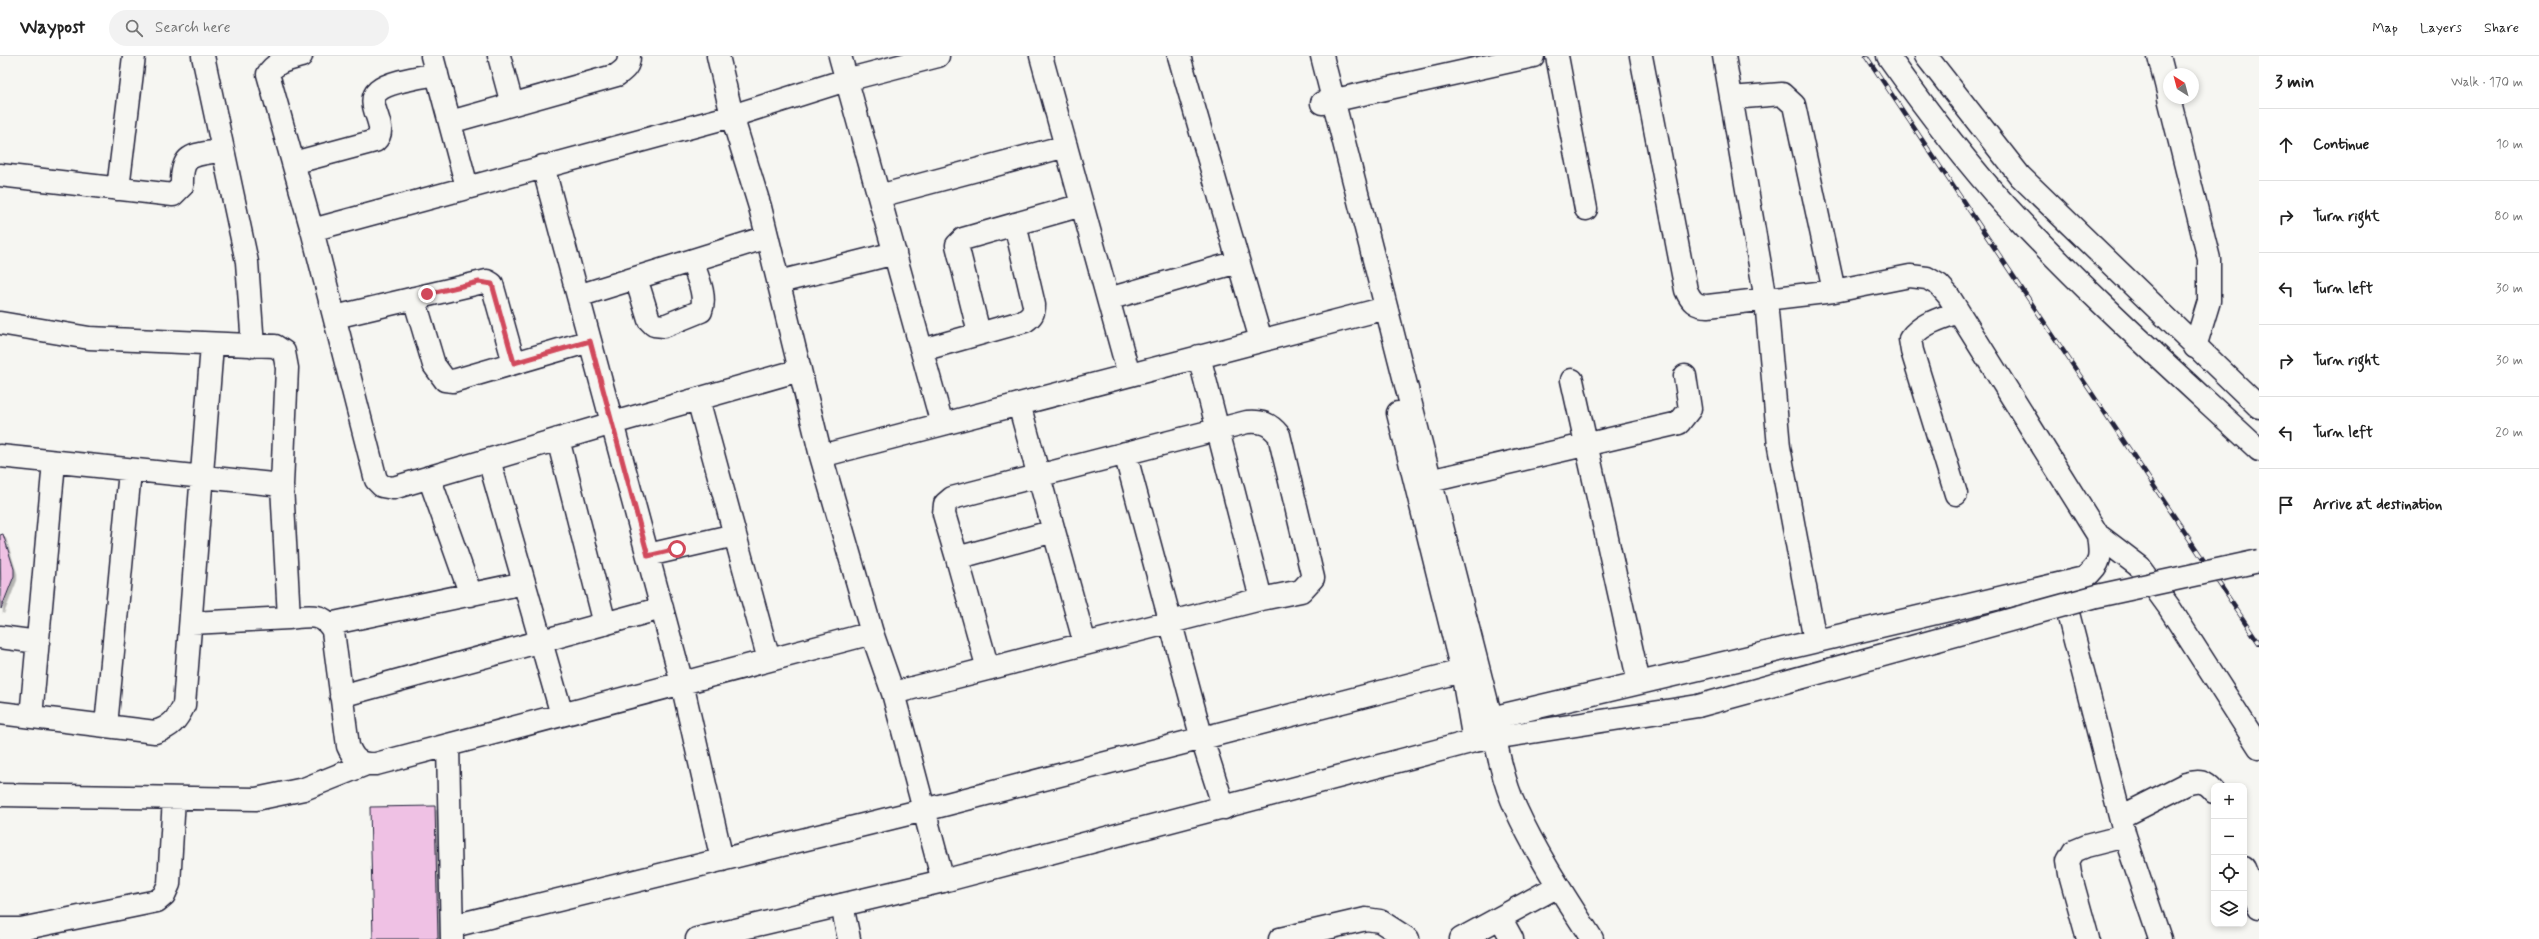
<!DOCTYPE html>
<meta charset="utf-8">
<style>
:root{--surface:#fff;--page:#f2f2f2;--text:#222;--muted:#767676;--line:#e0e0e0}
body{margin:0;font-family:Mynerve,sans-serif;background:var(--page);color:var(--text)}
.controls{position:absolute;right:12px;bottom:12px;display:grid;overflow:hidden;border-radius:8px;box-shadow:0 2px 6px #0003}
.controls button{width:36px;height:36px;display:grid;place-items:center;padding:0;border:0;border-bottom:1px solid var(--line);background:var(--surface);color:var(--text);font:20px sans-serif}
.compass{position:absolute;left:2163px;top:12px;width:36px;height:36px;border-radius:50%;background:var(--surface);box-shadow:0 2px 6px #0003;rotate:324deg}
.stop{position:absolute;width:12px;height:12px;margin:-9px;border:3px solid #d1495b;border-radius:50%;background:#fff}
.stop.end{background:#d1495b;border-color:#fff;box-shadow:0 1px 4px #0008}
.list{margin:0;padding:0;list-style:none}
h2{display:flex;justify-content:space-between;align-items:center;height:52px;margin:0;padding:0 16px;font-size:17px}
h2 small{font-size:13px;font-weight:400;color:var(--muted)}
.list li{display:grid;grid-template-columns:26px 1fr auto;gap:12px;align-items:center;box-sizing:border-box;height:72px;padding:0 16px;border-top:1px solid var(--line)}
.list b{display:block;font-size:15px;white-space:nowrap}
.list em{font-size:13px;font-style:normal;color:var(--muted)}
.icon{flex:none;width:22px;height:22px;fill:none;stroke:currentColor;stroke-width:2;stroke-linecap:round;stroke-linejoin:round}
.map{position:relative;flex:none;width:2259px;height:883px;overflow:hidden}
header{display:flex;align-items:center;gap:24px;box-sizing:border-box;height:56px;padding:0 20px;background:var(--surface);border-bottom:1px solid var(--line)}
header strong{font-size:19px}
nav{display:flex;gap:22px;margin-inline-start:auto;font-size:14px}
.search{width:280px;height:36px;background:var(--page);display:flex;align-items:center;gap:10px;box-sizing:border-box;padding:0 14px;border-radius:22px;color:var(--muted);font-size:15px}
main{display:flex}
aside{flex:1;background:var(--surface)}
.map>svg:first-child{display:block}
.building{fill:#efc1e4;stroke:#22223b;filter:url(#shadow)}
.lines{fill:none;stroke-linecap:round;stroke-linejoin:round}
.minor-casing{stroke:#22223b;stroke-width:25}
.major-casing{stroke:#22223b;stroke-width:25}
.highway-casing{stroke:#22223b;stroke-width:25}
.minor{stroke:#f6f6f2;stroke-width:22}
.major{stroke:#f6f6f2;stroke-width:22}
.highway{stroke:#f6f6f2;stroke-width:22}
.rail-casing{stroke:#22223b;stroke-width:4.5}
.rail{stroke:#f6f6f2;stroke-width:3;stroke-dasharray:9;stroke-linecap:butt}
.major-bridge-casing{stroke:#22223b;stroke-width:25;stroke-linecap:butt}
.major-bridge{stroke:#f6f6f2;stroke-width:22}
.route{stroke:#d1495b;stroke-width:5}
</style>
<header>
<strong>Waypost</strong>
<div class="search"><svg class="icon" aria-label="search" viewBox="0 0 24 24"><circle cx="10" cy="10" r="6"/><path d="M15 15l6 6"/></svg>Search here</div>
<nav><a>Map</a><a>Layers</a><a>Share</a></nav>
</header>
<main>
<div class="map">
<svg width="2259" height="883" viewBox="0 0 2259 883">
<defs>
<filter id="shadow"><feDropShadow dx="2.5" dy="4.5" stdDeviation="0" flood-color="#0004"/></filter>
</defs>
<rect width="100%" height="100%" fill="#f6f6f2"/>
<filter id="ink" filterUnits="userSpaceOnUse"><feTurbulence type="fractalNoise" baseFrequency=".025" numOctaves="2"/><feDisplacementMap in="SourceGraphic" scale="8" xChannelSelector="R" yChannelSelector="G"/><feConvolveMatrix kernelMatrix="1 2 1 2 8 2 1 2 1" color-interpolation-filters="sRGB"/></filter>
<g filter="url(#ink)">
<path class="building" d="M3 478 14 513V520L1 553 0 479Z
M435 750 438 883H373L370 751Z"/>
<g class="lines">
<g class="minor-casing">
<path id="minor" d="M203 0 247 206 253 290
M301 0C288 4 276 5 268 18L312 174
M432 0 467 131
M499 0 512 48
M718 0 732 60 760 151 821 400 872 577 893 637 943 825
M840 0 942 368
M1041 0 1129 319
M1179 0 1261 284
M1322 0 1491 662C1497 693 1503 725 1516 753 1537 799 1565 841 1592 883
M1557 0 1586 153
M1724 0 1766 244 1779 391 1815 585
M2159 0 2169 40
M1731 42 1782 38 1794 49 1834 235
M2169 42 2209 203V245L2195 291
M1322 47 1533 0
M450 66 617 19C625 13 629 10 629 0
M293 107 375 85C391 71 363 48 378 35 389 25 422 21 437 18
M543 110 682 627 722 804
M0 119 173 139 182 130C181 95 194 100 223 94
M118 133 134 0
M879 140 1066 90
M636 222 649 264 654 269 664 270 701 255C707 240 697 220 692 205
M779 226 895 197
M578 240 767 181
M414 242 434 309 445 324 453 325 590 285
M1108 243 1238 206
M335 261 487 225 492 228 514 307
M0 267 89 282 275 290 284 296 287 312 282 429 289 562C308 560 324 556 333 575L348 690C354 704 359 709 376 708L872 577
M979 277 957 189 963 183 1082 149
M922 294 1025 265C1032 260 1034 257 1034 249L1015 168
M1199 300 1261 543
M800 314 613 367 393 432 382 430 376 424 312 174 732 60 846 24 938 0
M1572 324 1639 627
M698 343 769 604
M1019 348 1085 588
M1398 357 1462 615 1474 685
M558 383 605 568
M1125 397 1202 683 1224 752
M0 400 282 429
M821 400 1386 252
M489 404 562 659
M429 421 471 539
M1417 428 1679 367 1690 353 1685 320
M1956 438 1912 295 1910 283C1922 267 1940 263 1958 256
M2098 479 2140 511 2169 551 2259 691
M648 499 735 479
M2061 530 2125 780 2160 883
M191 567 289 562
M329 568 524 527
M0 581 38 586
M988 613 957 502 1054 475
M893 637 1261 543 1301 535 1313 522 1279 379C1269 367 1262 365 1247 366L952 442 945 448 944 458 957 502
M341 640 662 552
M0 657 155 676C171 671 177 664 184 649L212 289
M31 661 54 406
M1491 662 2084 522C2102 508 2101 501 2098 479L1948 239 1939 229 1927 222 1910 220 1834 235 1708 250C1695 250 1691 245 1686 234L1641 0
M106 670 130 415
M448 689 452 883
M0 739 256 743 304 733 364 709
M2121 761 2186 728C2199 724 2205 725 2214 736
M2244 812 2259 851
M842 849 849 883
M1501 863 1512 883
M453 870 924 754 1462 615
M0 873H21L157 845 164 839 169 828 174 742
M1280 883 1366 863 1380 865 1408 883
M1461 883 1558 830
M2088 883 2070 818 2068 805 2074 795 2086 790 2125 780"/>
</g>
<g class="major-casing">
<path id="major" d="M697 883 943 825 1474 685 1698 650"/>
</g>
<g class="highway-casing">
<path id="highway" d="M1888 0C1925 52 1963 103 2006 150 2085 236 2173 314 2259 394
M1926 0 2020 120 2259 351"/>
</g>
<use href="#minor" class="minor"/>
<use href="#major" class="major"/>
<use href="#highway" class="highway"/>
<g class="rail-casing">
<path id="rail" d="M1866 0 2259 587"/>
</g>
<use href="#rail" class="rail"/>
<g class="major-bridge-casing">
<path id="major-bridge" d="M1698 650 2097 540 2259 505"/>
</g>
<use href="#major-bridge" class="major-bridge"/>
</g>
</g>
<g class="lines" filter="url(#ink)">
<path class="route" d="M427 238 479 226 492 228 514 307 590 285 648 500 677 493"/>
</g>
</svg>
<div class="controls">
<button>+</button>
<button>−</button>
<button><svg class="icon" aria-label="locate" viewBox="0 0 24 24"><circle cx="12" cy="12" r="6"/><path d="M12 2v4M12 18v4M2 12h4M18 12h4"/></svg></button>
<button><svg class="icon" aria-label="layers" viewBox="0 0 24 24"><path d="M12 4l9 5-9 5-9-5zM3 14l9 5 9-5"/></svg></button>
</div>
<svg class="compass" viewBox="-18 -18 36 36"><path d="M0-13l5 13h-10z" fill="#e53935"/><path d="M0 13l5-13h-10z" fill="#767676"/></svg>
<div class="stop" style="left:677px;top:493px"></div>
<div class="stop end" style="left:427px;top:238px"></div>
</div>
<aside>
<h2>3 min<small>Walk · 170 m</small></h2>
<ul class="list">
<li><svg class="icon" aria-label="ahead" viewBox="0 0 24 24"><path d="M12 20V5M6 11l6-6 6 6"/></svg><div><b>Continue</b></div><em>10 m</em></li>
<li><svg class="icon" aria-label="right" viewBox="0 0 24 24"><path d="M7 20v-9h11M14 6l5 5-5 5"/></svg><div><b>Turn right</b></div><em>80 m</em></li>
<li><svg class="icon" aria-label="left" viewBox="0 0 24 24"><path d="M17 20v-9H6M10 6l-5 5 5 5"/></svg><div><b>Turn left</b></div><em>30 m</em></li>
<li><svg class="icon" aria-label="right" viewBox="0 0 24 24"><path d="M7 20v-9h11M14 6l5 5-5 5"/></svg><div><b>Turn right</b></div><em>30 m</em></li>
<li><svg class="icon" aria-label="left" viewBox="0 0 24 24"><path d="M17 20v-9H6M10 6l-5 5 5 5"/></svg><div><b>Turn left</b></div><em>20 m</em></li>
<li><svg class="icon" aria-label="arrive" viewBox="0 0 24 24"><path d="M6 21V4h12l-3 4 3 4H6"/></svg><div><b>Arrive at destination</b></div></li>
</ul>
</aside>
</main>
